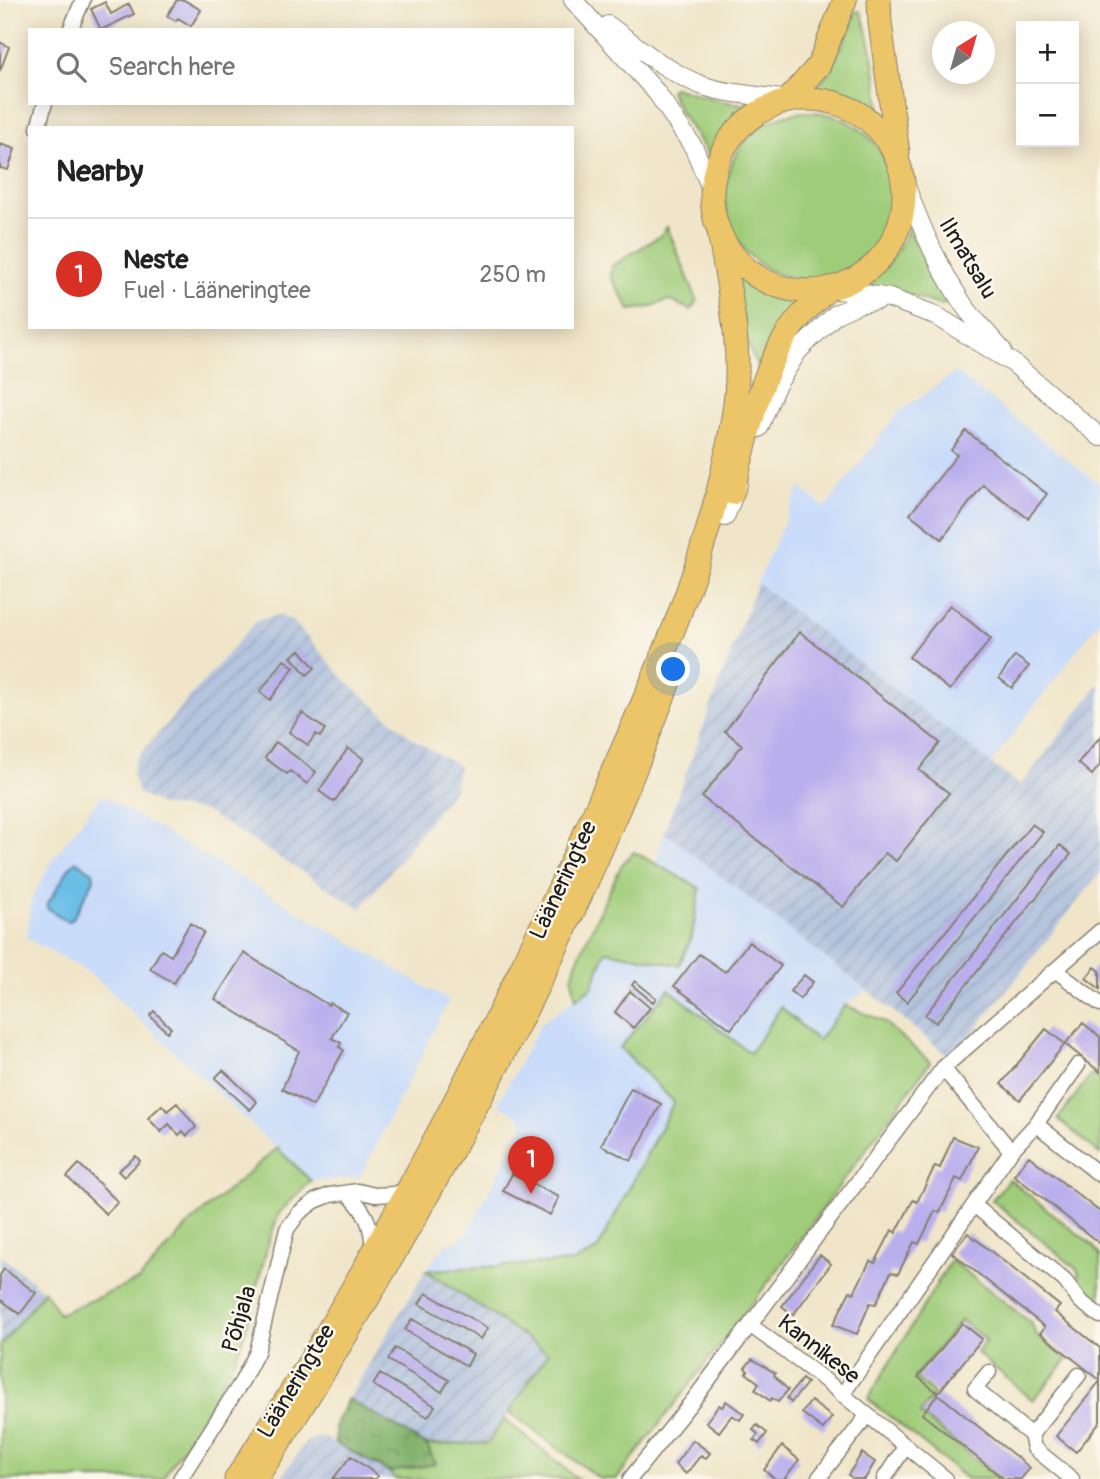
<!DOCTYPE html>
<meta charset="utf-8">
<style>
:root{--surface:#fff;--page:#f6f6f6;--text:#222;--muted:#767676;--line:#e0e0e0;--accent:#d93025}
body{margin:0;font-family:Pangolin,sans-serif;background:var(--page);color:var(--text)}
.controls{position:absolute;right:21px;top:21px;display:grid;overflow:hidden;border-radius:0px;box-shadow:0 4px 18px #0003}
.controls button{width:63px;height:63px;display:grid;place-items:center;padding:0;border:0;border-bottom:2px solid var(--line);background:var(--surface);color:var(--text);font:35px sans-serif}
.compass{position:absolute;left:932px;top:21px;width:63px;height:63px;border-radius:50%;background:var(--surface);box-shadow:0 4px 18px #0003;rotate:37deg}
.you{position:absolute;left:674px;top:670px;width:24px;height:24px;margin:-18px;border:5px solid #fff;border-radius:50%;background:#1a73e8;box-shadow:0 0 0 10px #1a73e833}
.badge{display:grid;place-items:center;width:46px;height:46px;border-radius:50%;background:var(--accent);color:#fff;font-size:23px;font-weight:700}
.pin{position:absolute;translate:-50% -58px;filter:drop-shadow(0 2px 4px #0008)}
.pin::after{content:'';position:absolute;top:37px;width:24px;height:21px;background:inherit;clip-path:polygon(0 0,100% 0,50% 100%)}
.list{margin:0;padding:0;list-style:none}
h2{display:flex;justify-content:space-between;align-items:center;height:91px;margin:0;padding:0 28px;font-size:30px}
h2 small{font-size:23px;font-weight:400;color:var(--muted)}
.list li{display:grid;grid-template-columns:46px 1fr auto;gap:21px;align-items:center;box-sizing:border-box;height:112px;padding:0 28px;border-top:2px solid var(--line)}
.list b{display:block;font-size:26px;white-space:nowrap}
.list p{margin:0;font-size:23px;white-space:nowrap;color:var(--muted)}
.list em{font-size:23px;font-style:normal;color:var(--muted)}
.icon{flex:none;width:38px;height:38px;fill:none;stroke:currentColor;stroke-width:2;stroke-linecap:round;stroke-linejoin:round}
.map{position:relative;flex:none;width:1100px;height:1479px;overflow:hidden}
.search{position:absolute;background:var(--surface);box-shadow:0 4px 18px #0003;left:28px;top:28px;width:546px;height:77px;display:flex;align-items:center;gap:18px;box-sizing:border-box;padding:0 24px;border-radius:0px;color:var(--muted);font-size:26px}
.panel{position:absolute;background:var(--surface);box-shadow:0 4px 18px #0003;left:28px;top:126px;width:546px;height:203px;border-radius:0px}
.map>svg:first-child{display:block}
.built{fill:#c9dcf9}
.industrial{fill:url(#industrial-furrows)}
.green{fill:#9fcc79;stroke:#5e744a;stroke-width:2}
.forest{fill:url(#forest-crowns);stroke:#4e6642;stroke-width:2}
.water{fill:#69bde5;stroke:#426c80;stroke-width:2}
.building{fill:#b9afed}
.lines{fill:none;stroke-linecap:round;stroke-linejoin:round}
.minor-casing{stroke:#868072;stroke-width:17}
.tertiary-casing{stroke:#868072;stroke-width:20}
.trunk-casing{stroke:#868072;stroke-width:25}
.minor{stroke:#fff;stroke-width:14}
.tertiary{stroke:#fff;stroke-width:18}
.trunk{stroke:#edc569;stroke-width:23}
.labels{text-anchor:middle;dominant-baseline:central;stroke-width:5;stroke-linejoin:round;paint-order:stroke}
.street-label{font-size:23px;fill:#1c1c1c;stroke:#fbf7ec}
</style>
<div class="map">
<svg width="1100" height="1479" viewBox="0 0 1100 1479">
<defs>
<pattern id="industrial-furrows" width="10" height="10" patternUnits="userSpaceOnUse" patternTransform="scale(1.75)"><rect width="10" height="10" fill="#b6c5de"/><path d="M-1 1l2-2M0 10L10 0M9 11l2-2" fill="none" stroke="#9ca9be"/></pattern>
<pattern id="forest-crowns" width="20" height="18" patternUnits="userSpaceOnUse" patternTransform="scale(1.75)"><rect width="20" height="18" fill="#7fb069"/><path d="M2 6a3 3 0 1 1 6 0M12 15a3 3 0 1 1 6 0" fill="none" stroke="#678e56"/></pattern>
</defs>
<rect width="100%" height="100%" fill="#fbf7ec"/>
<filter id="ink" filterUnits="userSpaceOnUse"><feTurbulence type="fractalNoise" baseFrequency=".0143" numOctaves="2"/><feDisplacementMap in="SourceGraphic" scale="14" xChannelSelector="R" yChannelSelector="G"/><feConvolveMatrix kernelMatrix="1 2 1 2 8 2 1 2 1" color-interpolation-filters="sRGB"/></filter>
<filter id="wash" filterUnits="userSpaceOnUse"><feTurbulence type="fractalNoise" baseFrequency=".00686" numOctaves="4" result="noise"/><feDisplacementMap in="SourceGraphic" scale="28" xChannelSelector="R" yChannelSelector="G"/><feGaussianBlur stdDeviation="1.57" result="paint"/><feColorMatrix in="noise" values="0 0 0 0 0 0 0 0 0 0 0 0 0 0 0 0 0 1.4 0 .05"/><feComposite in="paint" operator="in"/></filter>
<g filter="url(#wash)">
<rect width="100%" height="100%" fill="#f0e5c9"/>
<path class="built" d="M956 372 1100 485V620L991 764 757 583 800 487 825 508 899 412Z
M102 795 449 1001 360 1177 311 1181 93 975 27 938 31 901 53 859Z
M664 832 867 990 845 1005 818 1041 781 1008 750 1054 670 989 674 1102 597 1250 574 1262 426 1270 446 1243 456 1242 468 1231 524 1124 519 1116 498 1104 541 1023 592 987 606 951 678 965 700 888 655 864Z"/>
<path class="industrial" d="M757 583 1020 786 1100 684V873L952 1059 867 990 664 832Z
M279 615 294 622 345 680 413 739 459 766 454 789 361 909 205 811 161 805 138 793 132 773 136 759 257 620Z
M0 1255 44 1291 0 1346Z
M426 1270 549 1354 489 1443 427 1445 348 1399Z
M321 1436 389 1472 395 1479H280L305 1443Z"/>
<path class="green" d="M856 11 861 12C874 47 877 84 882 121 862 104 840 96 814 91L832 68Z
M673 87 720 101 755 106C736 121 722 135 713 157H710L679 110 670 91Z
M725 196a84 84 0 1 1 168 0a84 84 0 1 1-168 0Z
M667 227 697 300 691 310 669 300 646 308 630 310 611 277 612 266 661 235Z
M908 230 936 276 946 302 942 306 900 292 865 285 887 265 900 246Z
M735 270 771 292 801 299 758 369 746 340Z
M634 852 700 888 692 936 679 965 606 951 592 987 576 999 572 979 576 963 618 872 622 864Z
M669 989 750 1053 781 1007 818 1041 845 1005 883 1021 930 1062 779 1268 617 1479H600L509 1412 548 1353 426 1270 574 1262 597 1250 674 1102 620 1048Z
M1093 1072 1100 1078V1154L1058 1119Z
M277 1148 311 1181 279 1213 268 1244 246 1329 236 1357 203 1417 162 1479H0V1346L44 1291 59 1314 139 1280 190 1223Z
M1009 1179 1093 1246 1100 1255V1301L1081 1286 1078 1270 992 1200Z
M951 1260 1031 1323 1037 1336 1068 1359 1033 1400 977 1353 986 1340 961 1320 915 1377 934 1394 920 1414 1000 1479H967L868 1399Z
M504 1419 578 1479H395L389 1472 435 1464 427 1445 488 1443Z"/>
<path class="forest" d="M348 1399 427 1445 435 1464 389 1472 335 1443V1424Z"/>
<path class="water" d="M76 861 93 872 94 879 72 920 67 921 47 908V905L69 868Z"/>
<g id="blocks">
<path class="building" d="M177 0H184L201 10 191 26 178 18 176 21 167 16Z
M105 2 111 14 129 4 134 14 101 30 91 9Z
M0 42 9 47 0 71Z
M0 144 15 149 8 170 0 168Z
M966 431 1047 494 1028 518 983 485 942 539 910 514 957 455 951 450Z
M950 605 991 639 950 690 909 657Z
M800 632 940 743 919 770 949 793 896 861 885 853 843 907 702 797 742 745 725 731Z
M300 650 315 668 307 675 291 657Z
M1015 656 1029 666 1012 688 999 678Z
M284 660 294 667 270 700 260 692Z
M302 713 325 729 320 737 316 734 308 745 289 732Z
M1100 737V765L1092 775 1078 763Z
M276 742 316 772 307 784 290 771 287 774 265 758Z
M348 748 364 759 334 802 319 791Z
M1032 824 1043 832 907 1002 896 993Z
M1060 845 1071 854 936 1023 925 1015Z
M190 923 204 932 174 983 150 969 161 950 171 956Z
M749 942 781 966 731 1029 674 986 699 954 725 972Z
M244 953 328 1005 330 1003 347 1012 332 1038 341 1043 339 1047 344 1050 313 1106 282 1089 299 1051 215 999Z
M1095 967 1100 971V989L1086 978Z
M804 975 813 982 800 999 790 991Z
M635 981 656 998 653 1002 632 985Z
M630 991 650 1008 633 1028 615 1012Z
M154 1011 171 1028 167 1032 150 1016Z
M1083 1023 1100 1037V1072L1065 1044Z
M1046 1029 1065 1044 1020 1100 1001 1084Z
M223 1070 257 1102 250 1110 215 1078Z
M631 1088 661 1104 631 1161 601 1145Z
M177 1103 196 1127 187 1136 183 1131 179 1135 169 1124 161 1132 148 1118 162 1105 167 1111Z
M953 1137 978 1147 962 1181 956 1178 940 1212 935 1211 919 1244 914 1242 898 1274 891 1272 876 1304 870 1303 857 1334 833 1325 850 1291 854 1293 870 1261 875 1263 892 1230 896 1233 913 1200 917 1202 935 1166 940 1168Z
M136 1156 140 1161 124 1177 118 1171Z
M1029 1156 1100 1212V1244L1014 1175Z
M79 1164 118 1202 106 1214 67 1177Z
M512 1174 559 1197 550 1215 503 1191Z
M968 1233 1060 1306 1055 1312 1100 1348V1380L1040 1333 1045 1327 952 1253Z
M820 1255 831 1264 793 1315 782 1306Z
M4 1269 36 1293 20 1314 0 1299V1275Z
M426 1293 488 1328 481 1339 419 1304Z
M412 1319 473 1354 467 1366 405 1330Z
M962 1323 982 1339 938 1393 918 1377Z
M395 1348 449 1380 442 1392 388 1360Z
M752 1359 775 1373 774 1375 788 1390 778 1402 772 1398 770 1401 755 1389 759 1383 746 1373 748 1371 745 1368Z
M380 1374 435 1406 428 1417 373 1385Z
M802 1379 807 1383 791 1403 787 1398Z
M1100 1381V1422L1076 1452 1056 1436Z
M938 1394 1030 1468 1021 1479H1004L922 1414Z
M726 1401 744 1414 740 1420 732 1415 719 1432 706 1422 719 1405 722 1407Z
M811 1401 832 1417 823 1429 802 1413Z
M757 1425 767 1433 759 1444 754 1440 758 1434 753 1430Z
M693 1440 710 1453 706 1458 701 1455 686 1474 675 1464Z
M782 1446 799 1460 784 1479H775L764 1470Z
M862 1453 875 1462 865 1479H854L848 1475Z
M351 1456 378 1476 375 1479H333Z"/>
</g>
</g>
<g filter="url(#ink)">
<use href="#blocks" fill-opacity="0" stroke="#868072" stroke-width="2"/>
<g class="lines">
<g class="minor-casing">
<path id="minor" d="M70 30 83 0
M38 128 45 103
M1055 970 1100 1004
M1078 1065 1036 1124 1100 1175
M1011 1151 1036 1124
M347 1193C366 1211 372 1225 373 1250
M974 1205 1065 1281 1080 1301 1100 1316
M750 1325 943 1068 1100 931
M989 1372 975 1389 1031 1435 1034 1448 1072 1479
M842 1395 1011 1151 943 1068
M1031 1435 1079 1375
M180 1479 242 1381 257 1352 287 1229 299 1213 315 1201 330 1195 358 1191 375 1195 394 1194 408 1189
M630 1479 694 1399 750 1325 826 1381 946 1479
M818 1479 867 1416
M884 1479 905 1447"/>
</g>
<g class="tertiary-casing">
<path id="tertiary" d="M573 0 657 93 694 148 712 191
M608 25C637 46 667 72 701 85 729 95 759 95 788 100
M899 167C916 215 935 262 963 304 974 320 989 335 1002 350
M829 288 889 298 935 315 1013 363 1100 437
M759 428 775 388 798 351 836 314 858 304 879 300
M725 517 738 484"/>
</g>
<g class="trunk-casing">
<path id="trunk" d="M879 0 880 23 898 153
M712 195a96 96 0 1 1 192 0a96 96 0 1 1-192 0Z
M788 100 819 65 845 0
M732 493C747 441 757 382 786 336 797 317 814 303 829 288
M236 1479C380 1259 500 1024 607 784 655 677 703 571 726 456 730 436 734 415 736 395 741 340 728 285 719 232
M256 1479C420 1225 572 949 675 665"/>
</g>
<use href="#minor" class="minor"/>
<use href="#tertiary" class="tertiary"/>
<use href="#trunk" class="trunk"/>
</g>
</g>
<g class="labels">
<g class="street-label">
<text transform="translate(968 258) rotate(59)">Ilmatsalu</text>
<text transform="translate(563 880) rotate(-65)">Lääneringtee</text>
<text transform="translate(239 1319) rotate(-73)">Põhjala</text>
<text transform="translate(819 1349) rotate(38)">Kannikese</text>
<text transform="translate(296 1381) rotate(-59)">Lääneringtee</text>
</g>
</g>
</svg>
<div class="controls">
<button>+</button>
<button>−</button>
</div>
<svg class="compass" viewBox="-18 -18 36 36"><path d="M0-13l5 13h-10z" fill="#e53935"/><path d="M0 13l5-13h-10z" fill="#767676"/></svg>
<div class="you"></div>
<div class="pin badge" style="left:531px;top:1194px">1</div>
<div class="search"><svg class="icon" aria-label="search" viewBox="0 0 24 24"><circle cx="10" cy="10" r="6"/><path d="M15 15l6 6"/></svg>Search here</div>
<section class="panel">
<h2>Nearby<small></small></h2>
<ul class="list">
<li><span class="badge">1</span><div><b>Neste</b><p>Fuel · Lääneringtee</p></div><em>250 m</em></li>
</ul>
</section>
</div>
